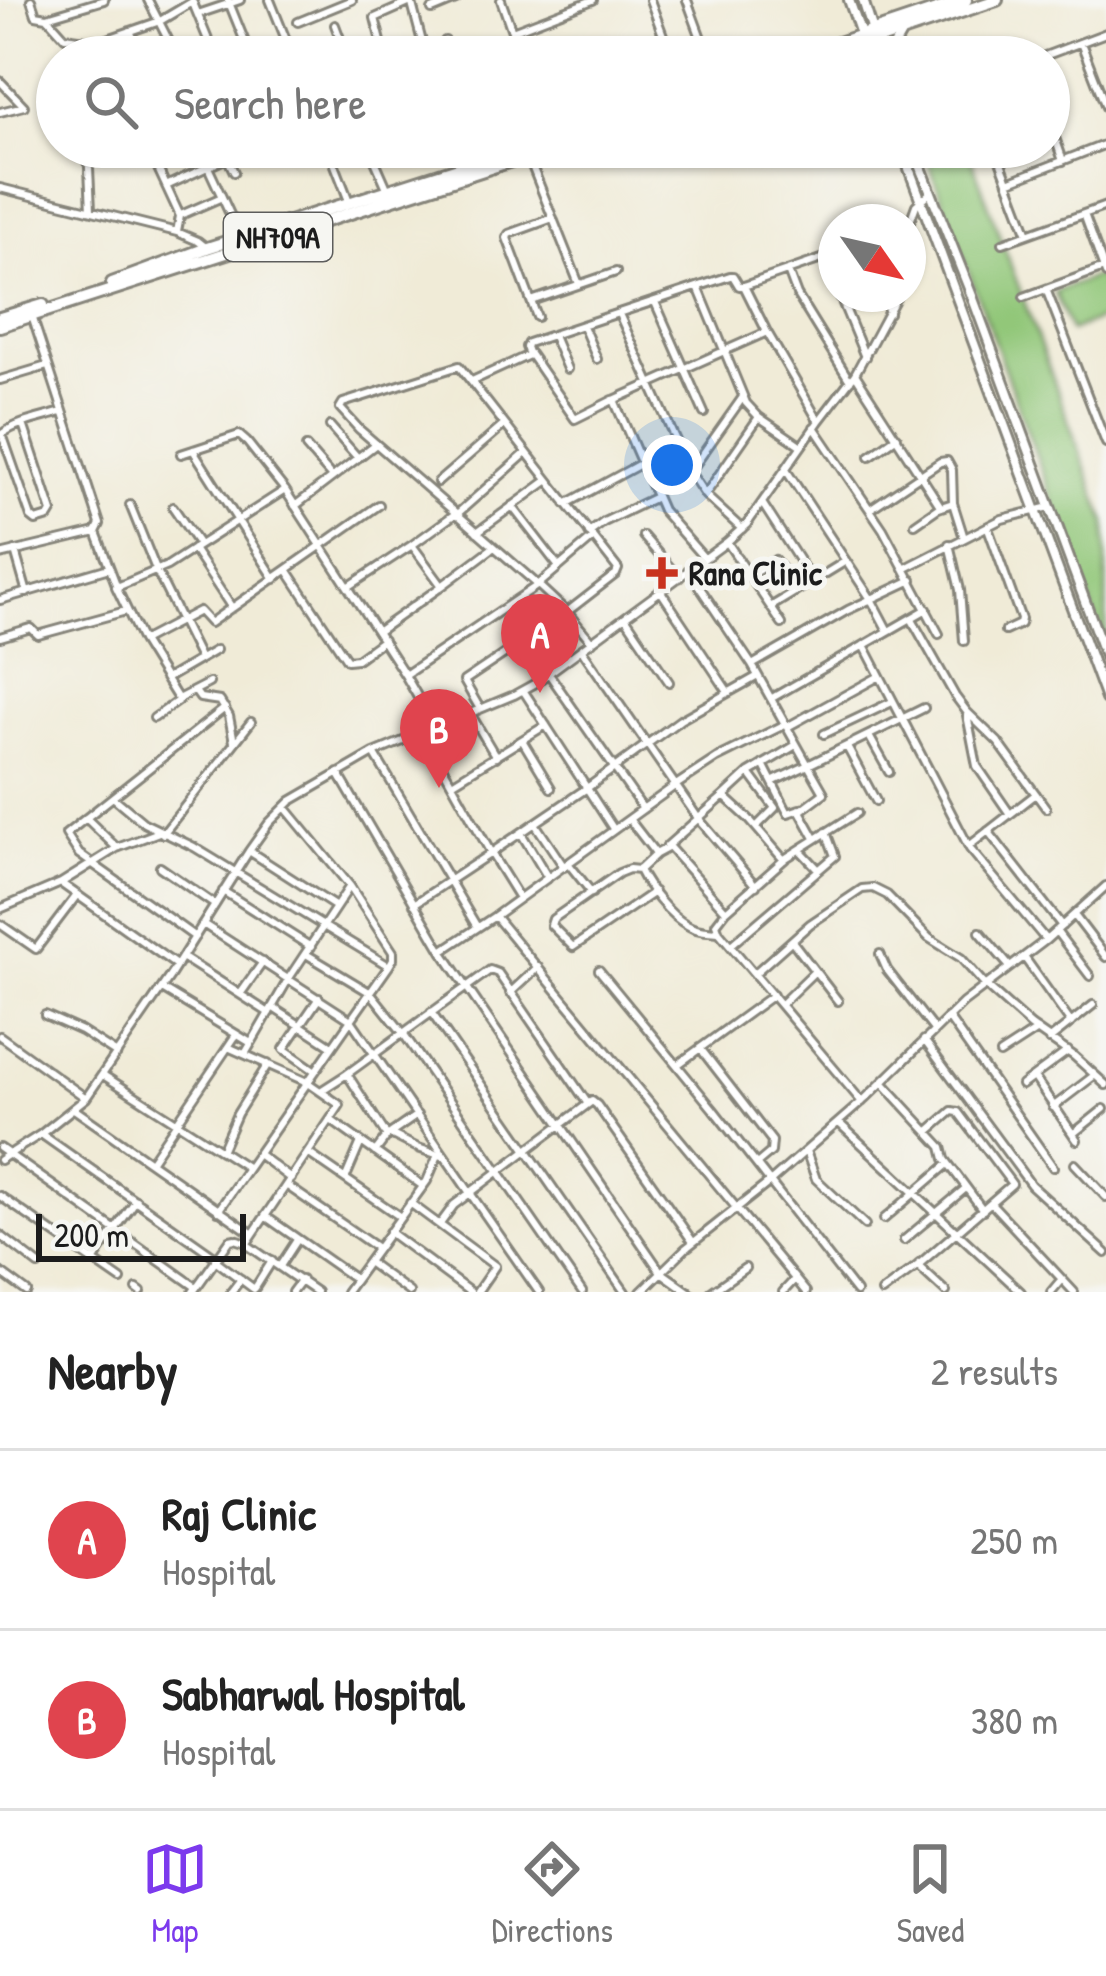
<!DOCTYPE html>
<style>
:root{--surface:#fff;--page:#f6f6f6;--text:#222;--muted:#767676;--line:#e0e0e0;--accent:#7c3aed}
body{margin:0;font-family:"Patrick Hand",sans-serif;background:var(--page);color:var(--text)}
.compass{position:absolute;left:818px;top:204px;width:108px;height:108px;border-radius:50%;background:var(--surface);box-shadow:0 3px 9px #0004;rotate:124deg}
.scale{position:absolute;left:36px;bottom:30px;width:210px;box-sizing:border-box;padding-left:12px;border:6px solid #1c1c1c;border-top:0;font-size:33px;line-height:42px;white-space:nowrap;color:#1c1c1c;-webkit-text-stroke:9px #f6f6f2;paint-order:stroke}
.you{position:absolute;left:672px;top:465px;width:42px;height:42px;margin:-30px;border:9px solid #fff;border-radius:50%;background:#1a73e8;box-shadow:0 0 0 18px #1a73e833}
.badge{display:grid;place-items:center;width:78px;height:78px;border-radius:50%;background:var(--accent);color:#fff;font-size:39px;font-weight:700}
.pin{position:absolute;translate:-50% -99px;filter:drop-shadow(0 3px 6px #0008)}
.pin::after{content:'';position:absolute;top:63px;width:42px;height:36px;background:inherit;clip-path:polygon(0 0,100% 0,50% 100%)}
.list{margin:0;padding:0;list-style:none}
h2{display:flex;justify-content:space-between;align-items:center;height:156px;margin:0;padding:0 48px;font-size:51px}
h2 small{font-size:39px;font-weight:400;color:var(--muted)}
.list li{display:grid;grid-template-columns:78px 1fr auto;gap:36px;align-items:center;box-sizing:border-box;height:180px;padding:0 48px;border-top:3px solid var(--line)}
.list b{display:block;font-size:45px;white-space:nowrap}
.list p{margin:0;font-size:39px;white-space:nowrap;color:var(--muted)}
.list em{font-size:39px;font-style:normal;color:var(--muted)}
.icon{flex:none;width:66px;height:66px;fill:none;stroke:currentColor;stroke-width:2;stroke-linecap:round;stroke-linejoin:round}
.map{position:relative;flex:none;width:1106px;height:1292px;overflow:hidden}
.search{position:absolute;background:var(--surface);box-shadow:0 3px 9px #0004;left:36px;right:36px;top:36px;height:132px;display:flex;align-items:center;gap:30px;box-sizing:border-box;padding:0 42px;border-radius:66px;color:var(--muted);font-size:45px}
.sheet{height:516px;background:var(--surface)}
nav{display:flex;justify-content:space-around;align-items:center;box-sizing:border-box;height:168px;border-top:3px solid var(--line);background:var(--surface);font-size:33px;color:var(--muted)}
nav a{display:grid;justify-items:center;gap:6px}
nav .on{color:var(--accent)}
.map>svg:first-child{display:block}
.green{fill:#92c779;stroke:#57724a;stroke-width:3}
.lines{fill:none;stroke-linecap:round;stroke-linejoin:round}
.street-casing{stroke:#86847a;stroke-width:12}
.secondary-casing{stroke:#86847a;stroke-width:14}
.highway-casing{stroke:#86847a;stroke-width:16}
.street{stroke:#fff;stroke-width:6}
.secondary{stroke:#fff;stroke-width:8}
.highway{stroke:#fff;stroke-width:10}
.poi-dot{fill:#c8321e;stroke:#f6f6f2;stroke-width:4.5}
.labels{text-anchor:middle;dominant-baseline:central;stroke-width:10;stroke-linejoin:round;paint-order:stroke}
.shield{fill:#f6f6f2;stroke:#5d5d5c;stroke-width:3}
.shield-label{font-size:30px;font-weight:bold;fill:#1c1c1c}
.poi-label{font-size:33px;font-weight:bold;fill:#1c1c1c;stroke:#f6f6f2;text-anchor:start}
</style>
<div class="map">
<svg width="1106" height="1292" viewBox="0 0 1106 1292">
<rect width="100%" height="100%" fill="#f6f6f2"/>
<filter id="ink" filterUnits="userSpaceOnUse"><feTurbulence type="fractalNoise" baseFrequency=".00833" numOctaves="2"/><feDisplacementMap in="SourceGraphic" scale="24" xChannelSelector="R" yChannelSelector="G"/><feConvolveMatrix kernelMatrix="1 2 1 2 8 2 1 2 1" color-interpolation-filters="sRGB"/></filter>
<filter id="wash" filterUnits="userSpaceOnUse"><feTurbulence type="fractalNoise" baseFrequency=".004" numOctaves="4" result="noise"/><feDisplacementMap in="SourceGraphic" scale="48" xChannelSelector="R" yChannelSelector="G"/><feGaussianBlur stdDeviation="2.7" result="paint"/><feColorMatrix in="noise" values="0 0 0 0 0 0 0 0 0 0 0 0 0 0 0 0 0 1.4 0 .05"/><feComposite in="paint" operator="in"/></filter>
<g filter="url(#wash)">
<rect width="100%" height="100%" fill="#f0ebd7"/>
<path class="green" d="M923 147H967L1094 490 1106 523V646Z
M1099 275 1106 293V317L1070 331 1055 292Z"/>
</g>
<g filter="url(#ink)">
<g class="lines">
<g class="street-casing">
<path id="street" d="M31 0 36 15 47 17 65 37 99 42 160 21 192 2
M148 0 177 57
M228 0 251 57
M270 0 293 57
M501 0 521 57
M650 0 671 57
M687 0 708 57
M193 3 215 57
M412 4 426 57
M432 10 456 0
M198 14 240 0
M47 17 104 0
M298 22 352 0
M335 25 347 57
M130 31 142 57
M512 31 593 0
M445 41 449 57
M99 42 106 57
M1081 43 1106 107
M300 57 341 40
M385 57 375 18 411 2
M546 57 600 38
M1042 57 1106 33
M0 81 24 106 0 112
M1049 120 1063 161
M88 147 91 210
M148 147 180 216 177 232
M222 147 234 172
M328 147 349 201
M369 147 387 188
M466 147 471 164
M995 147 1028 234
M151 154 168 147
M528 156 579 284
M208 167 241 238
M1008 182 1106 144
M166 186 227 158
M0 188 177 232 198 241 208 249
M1084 214 1106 274
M181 215 222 197
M908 227 916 205 930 193
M1003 243 1106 206
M824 258 836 286
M788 271 797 295 850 381
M744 286 767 332 818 420
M698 287 746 403 759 417 800 445
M1046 289 1106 443
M839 294 865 357
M883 294 889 313
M1024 297 1104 268
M531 301 616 272
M655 302 704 413
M619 314 690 472
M32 316 100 524 96 532
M537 317 507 238 509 234 553 218
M583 326 597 359
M553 336 567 369
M530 354 575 419 613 400
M855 374 941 507
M0 380 47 366
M472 381 529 355 526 347 528 343 730 276H733L739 286H744L836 254
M23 424 52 512 49 517 36 521 31 517 2 434C18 422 43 418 62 412
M330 426 358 458
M814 427 883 529 939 634
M306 447 332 477
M193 450 275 579
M526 453 457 514 359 429 340 408 343 403 459 366 618 569 616 574 567 612 538 585 593 538
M181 454 239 435 247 442 285 490
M870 456 897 437
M786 470 871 599 888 631
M438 482 504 425
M705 495 759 417
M762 503 813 582
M566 504 642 463
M130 505 157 572 200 659
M295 506 376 444
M512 506 559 567
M173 507 199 545
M870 509 940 462 947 461 952 470 953 503 964 538
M455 514 412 545 442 586 494 547
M915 524 938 508 953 503
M988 528 1021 619 1020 624 1005 631
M742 529 705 495 690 472 743 397
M477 532 547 481
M589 533 604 522 656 497
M643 536 679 578
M727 542 782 624
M949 544 960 590 964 641
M412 545 348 587 405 675 435 727
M193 549 232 608 379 505
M15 551 27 593
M0 555 96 532 117 587 167 566 285 490 348 587
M704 558 662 510 614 400 767 332
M906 568 1002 519 1050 507
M688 570 752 665 808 765 774 781
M288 571 347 660 357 659 383 640
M749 576 775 560 784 571
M116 587 142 641 178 699 209 683
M660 590 728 692
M0 600 109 568
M772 606 846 561
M625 617 669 682
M911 618 955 696 967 712 998 742 1046 808
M377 632 442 586
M0 637 31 628 38 635 126 611
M142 641 199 611 210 623 231 608
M864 645 970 849 1046 940
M582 650 698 818 756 886
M752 665 848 610 912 580
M549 674 643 809
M405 675 538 585 457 514
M166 679 216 650
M523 690 614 830
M195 691 200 698 220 701 229 716 234 742
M772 698 927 609
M480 709 464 681 567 612 592 642
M470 713 496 757
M967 715 977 766 1010 814
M154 718 179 700
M786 724 717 758 676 785 495 916 806 1292
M787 727 878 677
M824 734 892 702
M869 736 889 772
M522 740 551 788
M847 747 876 801
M374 753 477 927
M763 764 788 813 800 809
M338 773 442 951
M749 773 775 808 756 827
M452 783 546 725
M724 796 749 773 796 745
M114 798 144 823 194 847 389 966
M285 807 350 886 393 952V959L389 966 351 1020 470 1193 454 1205 440 1224
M857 813 786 858 726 911 716 924 719 932 862 1102
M86 818 117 848
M629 819 656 854
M536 825 564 867
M988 831 1062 926
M521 833 548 878
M163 834 251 722
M815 838 800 811 824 793 808 765 924 708
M667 846 724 796 748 818 784 860
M969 846 1036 794
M800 850 818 869
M249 851 336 907
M568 863 592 893
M160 867 215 905
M639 870 629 869 619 873 553 919 551 925 573 947 654 892
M62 884 176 965
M223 891 311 947
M519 898 491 853 587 788 680 720 758 676
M414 904 491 853 423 732
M0 909 61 883 117 848 159 832
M1074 915 1106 957
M495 916 442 951 661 1272 689 1292
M0 924 36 949 77 895
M203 924 351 1020 218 1211
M1056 931 1090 976
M718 932C707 931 696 931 687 925 669 915 648 888 639 870L656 854 669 847 726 911
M980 932 1010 967
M195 937 79 854 66 834 225 708
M792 941 838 1001
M731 945 835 856 826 832
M306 954 371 993 403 1033 582 1292
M880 954 887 970 934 1030
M182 957 269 1013
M1024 957 1071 1023
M599 970 713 1109 856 1292
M755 973 810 924 862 889 873 888 887 895 929 938 961 958 985 985 1031 1026 1074 1056 1106 1085
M162 989 251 1043
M241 993 263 962
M510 993 538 967
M781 1004 815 971
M272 1007 332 1046
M431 1012 625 1292
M45 1015 81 1031 117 1054
M948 1017 1053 1167
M0 1036 86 1098
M924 1040 1031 1185 1106 1253
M1049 1040 1093 1005
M700 1048 772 1141 771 1152 758 1163
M245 1054 289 978 350 886
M1000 1054 1037 1030
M677 1065 773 995
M314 1070 284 1049 319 998
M103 1075 248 1168
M1034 1077 1077 1140
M883 1083 942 1147 945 1159 983 1210
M1022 1085 1068 1051
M322 1090 347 1074
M1053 1107 1095 1075
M74 1109 253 1234
M332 1121 423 1186
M839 1123 1021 1292
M1074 1133 1104 1109
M41 1134 217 1258
M390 1134 418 1148 442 1156
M387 1136 347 1074 490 970 498 973 588 1104
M0 1148 196 1287
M221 1151 237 1114 268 1064
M806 1151 816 1179 865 1225
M375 1152 387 1136 417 1115
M308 1153 399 1216
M258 1154 291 1179
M0 1160 41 1134 86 1098 172 973 249 851 269 823 291 801 374 753 514 695 534 684 727 542 747 524 819 421 855 374 898 294
M150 1162 236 1035
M1075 1164 1106 1197
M346 1177 361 1142
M286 1185 377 1248
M0 1196 121 1280
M410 1203 495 1266 477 1292
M991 1203 1074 1292
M265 1216 355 1279
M884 1219 948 1164
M389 1232 470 1292
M0 1235 39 1265
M904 1240 966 1188
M246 1244 316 1292
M215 1260 254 1289
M93 1261 136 1200
M368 1262 409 1292
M280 1266 297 1240
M918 1266 946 1292
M0 1272 27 1292
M255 1288 272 1261
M137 1289 141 1292
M193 1292 230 1240 235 1239 247 1243 340 1105 307 1082 228 1047
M231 1292 241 1279
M292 1292 301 1280
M346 1292 427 1181 438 1155
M539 1292 470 1193 592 1101 597 1105 693 1242
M641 1292 685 1249 771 1181 865 1099 963 1003 1046 940 1106 886
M711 1292 745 1268
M783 1292 795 1279
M882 1292 917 1266 1012 1184 958 1112 952 1111 929 1131
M1051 1292 1061 1280"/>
</g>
<g class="secondary-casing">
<path id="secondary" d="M849 0 869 57
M863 0 881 57
M888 57 902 32
M901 147 1106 699
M913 147 972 296 1106 658"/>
</g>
<g class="highway-casing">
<path id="highway" d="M796 57 966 0
M826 57 997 0
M112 283 207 248 524 147
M0 318 43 305
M0 326 555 147"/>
</g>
<use href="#street" class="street"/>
<use href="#secondary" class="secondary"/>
<use href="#highway" class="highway"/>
</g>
</g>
<path class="poi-dot" d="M656 555h12v12h12v12h-12v12h-12v-12h-12v-12h12z"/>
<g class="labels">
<rect class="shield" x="224" y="213" width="108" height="48" rx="9"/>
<g class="shield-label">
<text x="278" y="237">NH709A</text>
</g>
<g class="poi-label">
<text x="689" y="573">Rana Clinic</text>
</g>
</g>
</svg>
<svg class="compass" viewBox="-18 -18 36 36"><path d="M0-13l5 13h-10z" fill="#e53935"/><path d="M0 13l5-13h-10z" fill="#767676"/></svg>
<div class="scale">200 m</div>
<div class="you"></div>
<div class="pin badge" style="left:540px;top:693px;background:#e0444e">A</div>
<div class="pin badge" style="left:439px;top:788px;background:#e0444e">B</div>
<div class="search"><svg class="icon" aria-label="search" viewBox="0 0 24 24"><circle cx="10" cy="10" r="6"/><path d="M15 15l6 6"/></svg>Search here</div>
</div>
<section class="sheet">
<h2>Nearby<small>2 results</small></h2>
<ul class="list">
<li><span class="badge" style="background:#e0444e">A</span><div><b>Raj Clinic</b><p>Hospital</p></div><em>250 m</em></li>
<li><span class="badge" style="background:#e0444e">B</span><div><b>Sabharwal Hospital</b><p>Hospital</p></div><em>380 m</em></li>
</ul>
</section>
<nav>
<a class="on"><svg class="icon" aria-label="map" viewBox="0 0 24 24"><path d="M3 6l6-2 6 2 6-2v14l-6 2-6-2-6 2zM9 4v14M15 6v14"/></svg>Map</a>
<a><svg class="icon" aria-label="directions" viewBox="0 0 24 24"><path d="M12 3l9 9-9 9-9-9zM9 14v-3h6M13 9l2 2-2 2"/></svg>Directions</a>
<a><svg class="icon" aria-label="saved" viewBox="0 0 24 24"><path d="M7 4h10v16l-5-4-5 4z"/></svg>Saved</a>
</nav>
